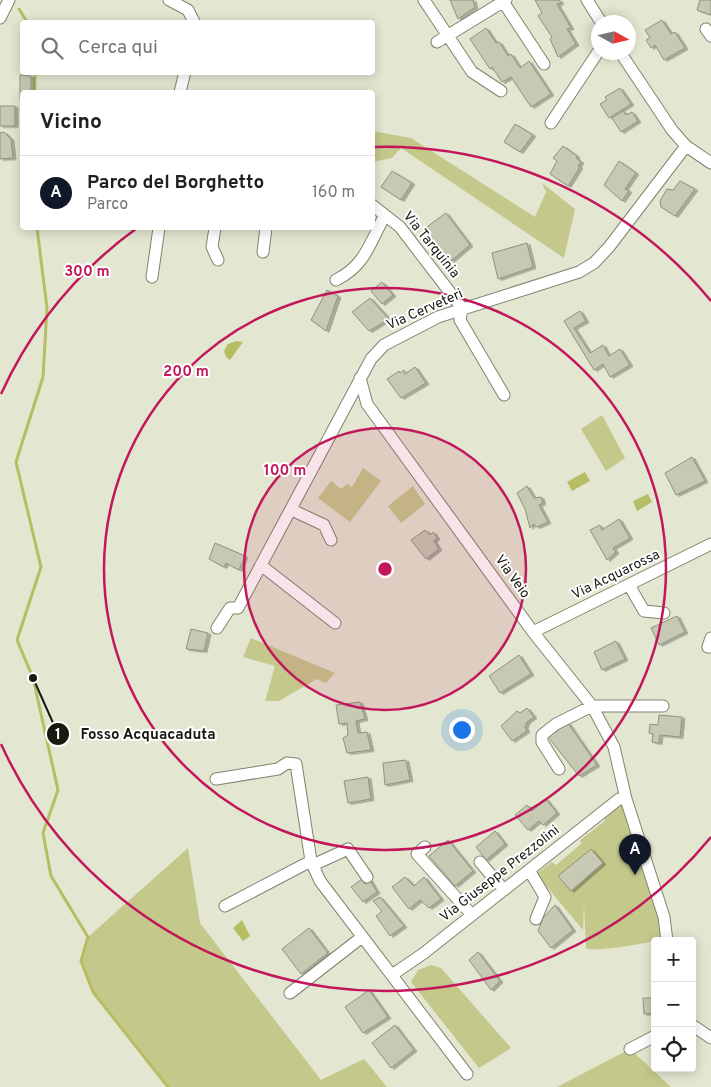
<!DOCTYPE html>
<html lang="it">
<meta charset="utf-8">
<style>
:root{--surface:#fff;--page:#f6f6f6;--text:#202124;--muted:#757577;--line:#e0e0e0;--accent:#111827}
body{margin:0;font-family:Overpass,sans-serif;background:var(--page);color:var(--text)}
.controls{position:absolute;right:15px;bottom:15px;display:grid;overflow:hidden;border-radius:5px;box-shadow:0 2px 12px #0003}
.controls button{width:45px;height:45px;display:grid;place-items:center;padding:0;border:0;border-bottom:1px solid var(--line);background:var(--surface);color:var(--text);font:25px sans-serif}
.compass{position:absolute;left:591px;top:15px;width:45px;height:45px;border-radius:50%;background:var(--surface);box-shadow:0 2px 12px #0003;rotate:98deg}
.you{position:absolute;left:461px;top:729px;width:18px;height:18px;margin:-12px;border:4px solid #fff;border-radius:50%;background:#1a73e8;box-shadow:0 0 0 8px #1a73e833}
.badge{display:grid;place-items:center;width:32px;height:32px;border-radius:50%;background:var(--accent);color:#fff;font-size:16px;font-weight:700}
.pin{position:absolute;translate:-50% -41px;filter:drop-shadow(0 1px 2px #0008)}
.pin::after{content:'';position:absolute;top:26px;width:18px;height:15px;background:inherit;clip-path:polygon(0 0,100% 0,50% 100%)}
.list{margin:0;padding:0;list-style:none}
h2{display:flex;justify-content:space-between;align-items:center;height:65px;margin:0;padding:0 20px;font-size:21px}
h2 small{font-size:16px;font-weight:400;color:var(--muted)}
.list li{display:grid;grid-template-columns:32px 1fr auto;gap:15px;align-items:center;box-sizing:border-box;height:75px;padding:0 20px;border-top:1px solid var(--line)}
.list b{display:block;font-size:19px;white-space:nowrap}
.list p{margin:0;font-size:16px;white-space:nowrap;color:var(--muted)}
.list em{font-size:16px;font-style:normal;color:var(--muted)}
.icon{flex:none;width:28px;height:28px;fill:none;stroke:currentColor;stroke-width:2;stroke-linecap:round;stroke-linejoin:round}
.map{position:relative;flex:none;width:711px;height:1087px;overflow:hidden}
.search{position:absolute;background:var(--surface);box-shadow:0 2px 12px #0003;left:20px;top:20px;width:355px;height:55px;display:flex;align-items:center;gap:12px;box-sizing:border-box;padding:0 18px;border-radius:5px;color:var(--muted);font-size:19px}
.panel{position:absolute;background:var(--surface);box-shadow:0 2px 12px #0003;left:20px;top:90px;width:355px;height:140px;border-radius:5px}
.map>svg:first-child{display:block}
.green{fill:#c4c98b}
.water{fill:#b7bd63}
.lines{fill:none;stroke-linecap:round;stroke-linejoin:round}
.stream{stroke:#b7bd63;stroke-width:3}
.building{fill:#c7c9b3;stroke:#90927e;filter:url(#shadow)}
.minor-casing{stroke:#81836f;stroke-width:13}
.minor{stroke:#fff;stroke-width:11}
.ring{fill:none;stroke:#c2185b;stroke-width:2.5}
.labels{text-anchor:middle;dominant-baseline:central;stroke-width:4;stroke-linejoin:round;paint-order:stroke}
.street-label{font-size:14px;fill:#181911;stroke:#fff}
.centre{fill:#c2185b;stroke:#fff;stroke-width:2.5}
.ring-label{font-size:15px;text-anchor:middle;font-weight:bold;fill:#c2185b;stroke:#fff;stroke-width:4;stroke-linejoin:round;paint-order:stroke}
.leader{fill:none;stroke:#181911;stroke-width:2}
.callout-dot{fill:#181911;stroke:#fff;stroke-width:2}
.mark-label{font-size:15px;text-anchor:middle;font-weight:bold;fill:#fff}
.callout-label{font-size:15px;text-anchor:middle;font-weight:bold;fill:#181911;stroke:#fff;stroke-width:4;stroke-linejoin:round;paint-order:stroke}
</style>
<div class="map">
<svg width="711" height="1087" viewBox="0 0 711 1087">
<defs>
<filter id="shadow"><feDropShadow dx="3" dy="1.5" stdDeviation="0" flood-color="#0004"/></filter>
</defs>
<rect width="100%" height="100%" fill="#e3e6d0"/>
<path class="green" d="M372 131 411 138 535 217 546 192 542 183 575 209 564 258 401 148 392 158 373 162Z
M602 415 625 458 606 471 581 429Z
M363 468 381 481 350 522 318 498 331 481 341 489 347 484 352 487Z
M413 486 425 504 401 523 388 506Z
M251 638 335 673 326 683 317 679 279 701H265L275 666 243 657Z
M625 801 661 916 664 939C653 942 594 953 586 948L584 904 583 930 536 874 552 862 556 865 581 844 580 840 605 821 604 817Z
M188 848 200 923 321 1080 364 1059 387 1087H168L93 992 81 961 88 937Z
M431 965 441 968 511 1048 479 1068 411 982 418 970Z
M630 1049 671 1087H557Z"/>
<path class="water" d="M236 341 243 342 230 360 226 357 224 351 228 344Z
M585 472 590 481 572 491 567 482Z
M648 494 652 502 637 511 633 501Z
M242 920 250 936 243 941 233 928Z"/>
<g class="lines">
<path class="stream" d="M19 9 27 22
M35 72V92
M37 228 47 308 43 377 16 462 41 567 17 640 33 678 58 790 43 833 51 876 88 937 81 961 93 992 168 1087"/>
</g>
<path class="building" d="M450 0H473L475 7 458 19Z
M535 0H559L561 3 557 4 571 28 567 29 576 44 558 57 550 39 552 37 538 16 542 13Z
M700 0H711V15L697 10Z
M662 20 671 34 675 32 685 48 664 60 655 45 651 48 646 40 650 38 645 30Z
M486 28 496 43 499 42 508 56 511 54 520 68 529 61 551 94 531 107 511 77 502 82 492 67 490 69 470 39Z
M20 75 31 76V92H22V100H20Z
M620 88 631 104 609 118 600 104 607 100 605 97Z
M0 106H15V126H0Z
M623 111 626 115 632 112 638 121 621 132 612 118Z
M515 124 533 135 520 152 504 142Z
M4 132 11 139 13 158 0 159V133Z
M563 146 577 156 576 158 581 162 578 166 580 167 568 186 550 174 557 161 553 158Z
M619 161 636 173 625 189 629 191 622 201 604 185Z
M392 171 412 183 401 200 381 187Z
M680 181 695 189 675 216 661 207 660 201 667 189 673 190Z
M446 213 470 245 451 261 424 229Z
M527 243 533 267 498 279 492 253Z
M382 282 393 295 382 304 371 291Z
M327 290 338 296 326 331 311 320Z
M370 298 389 319 369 331 352 312Z
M580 311 586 321 574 328 590 353 603 345 609 356 620 349 630 365 610 377 603 364 594 370 564 321Z
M415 367 426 383 401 398 387 379 399 371 400 373 404 370 405 374Z
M692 457 705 481 676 495 665 473Z
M527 486 534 498 541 497 543 503 539 505 548 522 537 527 533 524 530 528 525 509 517 493Z
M619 519 630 538 613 548 616 552 607 560 590 530 600 525 602 530Z
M425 530 430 535 433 532 437 538 434 541 439 549 426 559 411 540Z
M215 543 245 556 239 570 226 563 224 567 209 559Z
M677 616 685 632 659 645 651 628Z
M191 629 208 633 204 651 186 649Z
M616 641 625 659 602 670 594 652Z
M519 655 531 674 500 693 489 676Z
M360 702 365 719 356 721 358 733 367 732 371 750 347 753 343 738 348 735 347 723 339 724 336 705Z
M527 708 534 717 527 722 525 727 527 731 512 741 501 726 517 711 520 713Z
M659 715 682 717 680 737 660 735 659 743 652 742 653 734 649 733 650 724 658 725Z
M568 723 597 765 579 776 548 737Z
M406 760 410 780 385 785 383 763Z
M368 777 371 799 348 803 344 781Z
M546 799 557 813 543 825 539 821 528 830 515 815 527 805 532 811Z
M495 831 505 844 486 860 476 847Z
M448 840 473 871 455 886 429 856Z
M591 849 603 863 571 891 558 876Z
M405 877 414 886 424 877 441 899 429 908 420 900 409 909 392 887Z
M362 879 365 884 370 880 377 892 363 902 351 887Z
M380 897 404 926 390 936 376 916 382 911 373 901Z
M555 905 573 930 551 948 538 931 543 918Z
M309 928 328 953 301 974 282 949Z
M478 952 500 981 491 990 469 960Z
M369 990 388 1017 363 1033 345 1007Z
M643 998H655V1013L644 1014Z
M395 1025 414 1050 391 1068 372 1043Z"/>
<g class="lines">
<g class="minor-casing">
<path id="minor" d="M169 0 188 10 194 22
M424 0 472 72 501 91
M502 0 544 64
M587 0 601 22
M0 18 9 0
M706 29 711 36
M437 42 506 0
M620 52 672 130 686 146 711 163
M180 92 185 72
M551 123 598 52
M372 205 400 227 462 308 460 320 504 395
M215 228 212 247 218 260
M263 252 266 228
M152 277 159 228
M336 280C366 265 370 242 385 215
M360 378 367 404 533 632 592 706 614 747 626 799 664 917 667 941
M292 510 324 525 331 540
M262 566 335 623
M629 585 644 611 664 613
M217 628 230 608H238L371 359 384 345 438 317 579 272 594 263 609 247 686 146
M533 632 711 544
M711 638 708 647H711
M559 769 542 742V735L556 724 592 706H663
M216 779 278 769 287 763 296 764 311 861 320 881 467 1074
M425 847 417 854 472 915
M480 862 504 890
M313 865 348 849 367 877
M529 870 545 897 536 919
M225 906 311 861
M392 975 424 953 619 799H626
M290 993 362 937
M692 1025 711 1038
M630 1049 655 1036"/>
</g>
<use href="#minor" class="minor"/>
</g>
<circle cx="385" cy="569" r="141" fill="#c2185b" fill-opacity=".12"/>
<g class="ring">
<circle cx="385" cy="569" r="141"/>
<circle cx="385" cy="569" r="281"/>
<path d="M711 837A422 422 0 0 1 1 744M1 394A422 422 0 0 1 137 228M374 147A422 422 0 0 1 711 301"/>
</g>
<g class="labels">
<g class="street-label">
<text transform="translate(431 245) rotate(51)">Via Tarquinia</text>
<text transform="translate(425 310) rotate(-24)">Via Cerveteri</text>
<text transform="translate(616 575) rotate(-26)">Via Acquarossa</text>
<text transform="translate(512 577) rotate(54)">Via Veio</text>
<text transform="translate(500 874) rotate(-38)">Via Giuseppe Prezzolini</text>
</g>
</g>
<circle cx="385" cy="569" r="8" class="centre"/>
<g class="ring-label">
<text x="87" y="276">300 m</text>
<text x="186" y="376">200 m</text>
<text x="285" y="475">100 m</text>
</g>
<path class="leader" d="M33 678L58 734"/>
<g class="callout-dot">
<circle cx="33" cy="678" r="5"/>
<circle cx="58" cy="734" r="12"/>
</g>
<g class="mark-label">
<text x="58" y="739">1</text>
</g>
<g class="callout-label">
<text x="148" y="739">Fosso Acquacaduta</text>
</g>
</svg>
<div class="controls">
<button>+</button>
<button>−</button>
<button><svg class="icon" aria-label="locate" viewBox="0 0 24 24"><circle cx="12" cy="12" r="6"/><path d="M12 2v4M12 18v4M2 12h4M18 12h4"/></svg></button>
</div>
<svg class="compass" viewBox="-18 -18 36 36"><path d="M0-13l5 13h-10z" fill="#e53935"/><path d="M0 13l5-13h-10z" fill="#757577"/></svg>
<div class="you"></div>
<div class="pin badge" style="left:635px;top:875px">A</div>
<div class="search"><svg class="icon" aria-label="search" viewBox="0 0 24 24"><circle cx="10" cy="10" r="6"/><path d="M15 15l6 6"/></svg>Cerca qui</div>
<section class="panel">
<h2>Vicino<small></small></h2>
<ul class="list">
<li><span class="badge">A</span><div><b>Parco del Borghetto</b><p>Parco</p></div><em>160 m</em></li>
</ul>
</section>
</div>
